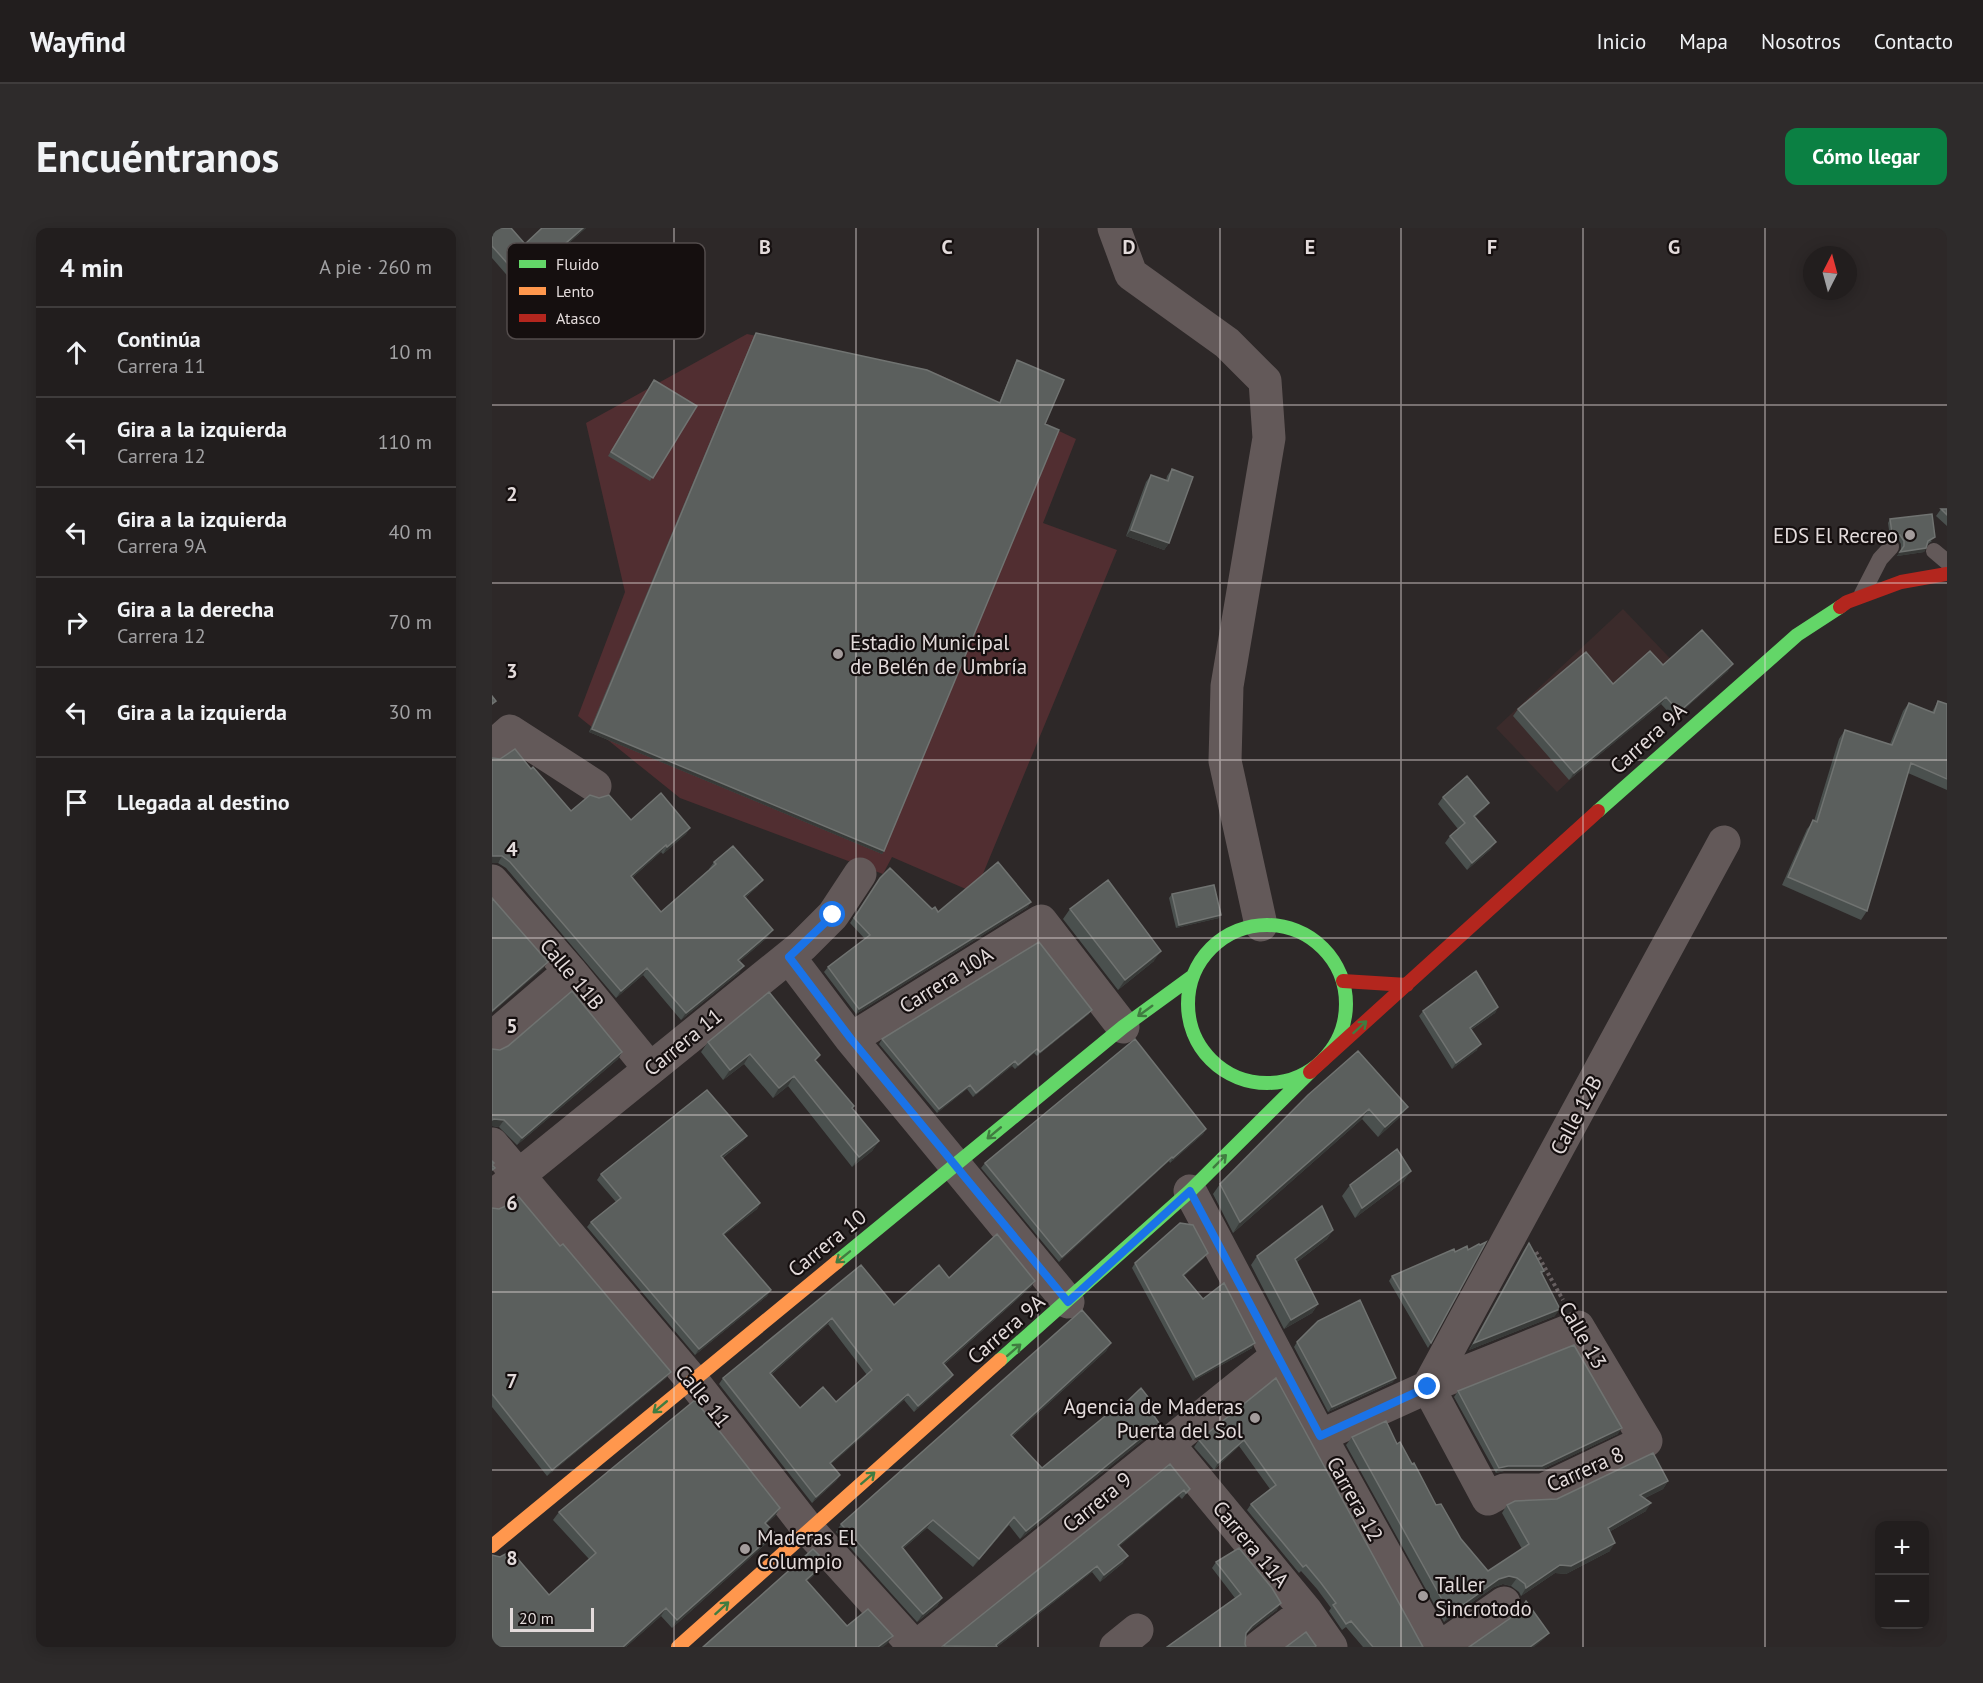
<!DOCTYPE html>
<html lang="es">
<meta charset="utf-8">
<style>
:root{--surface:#221e1e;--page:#2e2b2b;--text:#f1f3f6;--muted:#a2a2a4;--line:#3f3c3c;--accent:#0b8043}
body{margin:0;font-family:"PT Sans",sans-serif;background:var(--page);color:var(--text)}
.controls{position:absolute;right:18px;bottom:18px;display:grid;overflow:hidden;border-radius:12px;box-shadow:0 3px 15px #0003}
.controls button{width:54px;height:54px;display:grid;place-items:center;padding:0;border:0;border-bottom:2px solid var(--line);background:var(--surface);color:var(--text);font:30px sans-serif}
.compass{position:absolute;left:1311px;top:18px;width:54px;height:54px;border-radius:50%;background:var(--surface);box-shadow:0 3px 15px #0003;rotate:6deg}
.scale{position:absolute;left:18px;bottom:15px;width:84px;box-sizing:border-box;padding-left:6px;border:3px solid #e3dbdb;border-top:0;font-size:16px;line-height:21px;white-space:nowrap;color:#e3dbdb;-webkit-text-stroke:4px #150f0f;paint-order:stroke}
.stop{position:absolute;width:18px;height:18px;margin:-14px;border:4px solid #1a73e8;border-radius:50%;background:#fff}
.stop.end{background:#1a73e8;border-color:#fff;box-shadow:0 2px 6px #0008}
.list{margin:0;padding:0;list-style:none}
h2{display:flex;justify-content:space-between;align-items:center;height:78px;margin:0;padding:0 24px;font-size:26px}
h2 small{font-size:20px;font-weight:400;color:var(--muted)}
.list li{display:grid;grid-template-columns:39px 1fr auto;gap:18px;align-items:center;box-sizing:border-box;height:90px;padding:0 24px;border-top:2px solid var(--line)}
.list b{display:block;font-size:22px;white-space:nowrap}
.list p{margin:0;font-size:20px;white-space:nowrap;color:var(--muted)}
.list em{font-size:20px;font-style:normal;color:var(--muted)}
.icon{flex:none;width:33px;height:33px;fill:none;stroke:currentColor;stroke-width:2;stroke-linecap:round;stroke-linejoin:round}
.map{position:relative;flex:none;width:1455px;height:1419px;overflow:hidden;border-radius:12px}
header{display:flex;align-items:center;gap:36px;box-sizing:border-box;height:84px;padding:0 30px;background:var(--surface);border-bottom:2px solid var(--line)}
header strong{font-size:28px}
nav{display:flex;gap:33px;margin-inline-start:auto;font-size:21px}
.intro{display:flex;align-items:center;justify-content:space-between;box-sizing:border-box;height:144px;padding:0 36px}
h1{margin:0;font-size:42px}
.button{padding:15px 27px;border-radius:12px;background:var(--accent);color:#fff;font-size:21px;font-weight:700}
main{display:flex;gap:36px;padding:0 36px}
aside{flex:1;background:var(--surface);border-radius:12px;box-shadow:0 3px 15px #0003}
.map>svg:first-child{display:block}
.built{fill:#3b2b2b}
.green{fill:#512e31}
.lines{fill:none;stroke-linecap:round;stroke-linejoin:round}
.path{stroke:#675f60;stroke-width:4;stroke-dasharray:3 3;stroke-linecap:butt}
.lane{stroke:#635959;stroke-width:16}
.street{stroke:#635959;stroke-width:33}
.fast{stroke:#63d668;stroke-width:14}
.slow{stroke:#ff974d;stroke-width:14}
.jam{stroke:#b3261e;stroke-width:14}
.wall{fill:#4a504e;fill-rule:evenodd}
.shaded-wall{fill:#383a38}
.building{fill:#5b5f5d;stroke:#707371;stroke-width:1.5;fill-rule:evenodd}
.oneway{stroke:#407c40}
.route{stroke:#1a73e8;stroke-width:8}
.grid{fill:none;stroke:#e3dbdb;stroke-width:1.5;stroke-opacity:0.55}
.poi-dot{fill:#a39c9c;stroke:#150f0f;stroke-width:2}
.labels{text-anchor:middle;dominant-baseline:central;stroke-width:4.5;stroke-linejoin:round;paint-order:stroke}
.poi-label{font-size:21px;fill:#e3dbdb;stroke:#150f0f;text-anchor:start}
.street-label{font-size:21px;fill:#e3dbdb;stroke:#150f0f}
.key{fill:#150f0f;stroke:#534c4c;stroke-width:1.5}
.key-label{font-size:16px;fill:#e3dbdb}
.grid-label{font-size:20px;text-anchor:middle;font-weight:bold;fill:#e3dbdb;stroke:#150f0f;stroke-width:4.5;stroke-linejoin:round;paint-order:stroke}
</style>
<header>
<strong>Wayfind</strong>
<nav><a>Inicio</a><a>Mapa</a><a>Nosotros</a><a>Contacto</a></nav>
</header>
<div class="intro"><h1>Encuéntranos</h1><a class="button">Cómo llegar</a></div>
<main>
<aside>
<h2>4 min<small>A pie · 260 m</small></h2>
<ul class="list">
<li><svg class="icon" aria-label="ahead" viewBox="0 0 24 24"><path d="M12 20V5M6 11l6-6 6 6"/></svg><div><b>Continúa</b><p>Carrera 11</p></div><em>10 m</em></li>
<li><svg class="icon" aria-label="left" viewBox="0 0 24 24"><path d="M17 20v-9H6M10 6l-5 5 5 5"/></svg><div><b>Gira a la izquierda</b><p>Carrera 12</p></div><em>110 m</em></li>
<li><svg class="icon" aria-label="left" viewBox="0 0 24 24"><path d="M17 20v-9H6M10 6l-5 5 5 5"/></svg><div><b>Gira a la izquierda</b><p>Carrera 9A</p></div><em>40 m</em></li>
<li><svg class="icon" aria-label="right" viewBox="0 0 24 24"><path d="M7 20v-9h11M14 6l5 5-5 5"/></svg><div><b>Gira a la derecha</b><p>Carrera 12</p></div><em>70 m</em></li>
<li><svg class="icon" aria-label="left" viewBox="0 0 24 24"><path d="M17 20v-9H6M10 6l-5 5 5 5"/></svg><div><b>Gira a la izquierda</b></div><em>30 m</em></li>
<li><svg class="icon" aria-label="arrive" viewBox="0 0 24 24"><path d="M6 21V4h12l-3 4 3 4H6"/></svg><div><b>Llegada al destino</b></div></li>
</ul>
</aside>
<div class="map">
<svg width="1455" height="1419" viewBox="0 0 1455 1419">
<rect width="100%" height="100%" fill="#2d2828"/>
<path class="built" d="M1131 381 1192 445 1065 564 1004 500Z"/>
<path class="green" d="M255 106 446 146 584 211 551 295 625 322 483 665 400 629 391 646 188 570 86 488 133 364 94 195Z"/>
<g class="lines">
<path class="path" d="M1044 1024 1071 1072"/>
<path class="lane" d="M1442 323 1455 334
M1370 366 1388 331 1399 319"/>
<path class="street" d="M622 0 639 46 735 115 773 153 777 210 735 458 733 533 769 697
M0 519 18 503 103 558
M0 653 78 743 158 841
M297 729 359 811 576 1074
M0 810 78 743
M359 811 549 693 631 799
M0 916 200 1152 317 1302 423 1419
M698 963 828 1208 945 1419
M0 969 310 718 341 687 368 646
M828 1208 936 1159 1086 1099 1154 1213 1051 1262H1012L996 1271 936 1159 1232 614
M676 1216 814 1383 839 1419
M424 1419 785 1128
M624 1419 645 1402
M767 1419 814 1383
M949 1419 1012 1375"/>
<path class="fast" d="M1106 583 1305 407 1348 379
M696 776a79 79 0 1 1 158 0a79 79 0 1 1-158 0Z
M345 1034 631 799 701 748
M508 1132 698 963 818 844"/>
<path class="slow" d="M0 1318 345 1034
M186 1419 508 1132"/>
<path class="jam" d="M1348 379 1355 374 1409 354 1455 346
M851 753 915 757
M818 844 1106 583"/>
</g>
<path class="wall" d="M0 0 33 16 94 0 26 60 0 30Z
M264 105 507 175 523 136 525 132 553 196 392 623 390 626 97 504 262 108Z
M162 152 205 178 158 253 116 228Z
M680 241 677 315 672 322 634 308 654 254 659 247 674 253 675 248Z
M1449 281H1455V298L1444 288Z
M1398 291 1440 313 1436 316 1432 324 1405 328 1409 322V316L1406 311 1398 309 1396 295Z
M1171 437 1236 443 1182 490 1169 476 1077 552 1021 488 1026 481 1121 456Z
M1446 473 1455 476V562L1416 545 1375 683 1369 692 1290 657 1315 601 1322 593 1347 511 1353 502 1398 516 1411 483 1417 475 1440 484Z
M39 541 79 583 198 600 194 606 171 626 169 624 140 650 169 684 218 641H217L222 634 266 658 253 670 276 709 248 733 247 745 189 792 151 747 124 770 14 640 6 635Z
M951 569 997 575 992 581 983 589 999 621 975 642 953 615 958 608 966 601 946 576Z
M388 650 440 681 446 684 536 679 364 786 332 744 336 739 373 711 358 695Z
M680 666 727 690 684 700 677 670Z
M578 681 662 733 626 762 571 691Z
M1006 779 1003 785 979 802 985 822 960 841 927 788 931 783Z
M597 786 545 828 542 825 523 841 520 838 481 869 475 861 445 885 387 816 390 811Z
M216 814 324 833 360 880 387 913 380 923 360 939 296 858 281 870 252 836 231 852 209 824Z
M0 821 130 824 126 831 25 917 7 899 0 898Z
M866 823 908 889 886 909 870 891 741 1005 721 966 728 956Z
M714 901 711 906 678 935 677 933 567 1034 489 940 493 935Z
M255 908 251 913 231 930 268 975 265 981 232 1007 279 1062 275 1068 203 1127 95 999 99 994 124 974 105 952 109 946Z
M912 953 863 990 850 968 858 957Z
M0 980 68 1018 179 1144 174 1150 55 1248 0 1179Z
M841 1002 835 1011 805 1034 826 1076 820 1085 792 1101 759 1037 765 1028Z
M1037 1015 1052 1043 1050 1046 1063 1088 977 1122 1032 1022Z
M712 1030 692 1048 711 1071 760 1120 701 1153 640 1040 643 1035Z
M369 1037 402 1077 457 1050 543 1053 539 1059 452 1137 461 1147 457 1153 422 1184 412 1172 339 1236 348 1247 344 1253 320 1275 227 1156 231 1150ZM336 1096 375 1147 344 1174 308 1180 279 1147Z
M900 1048 939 1115 936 1120 897 1053Z
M805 1114 901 1154 836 1184 802 1119Z
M619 1115 614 1123 520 1209 550 1240 621 1187 667 1183 663 1190 662 1203 528 1311 517 1297 481 1339 435 1300 411 1321 450 1370 445 1378 425 1394 344 1304 349 1296Z
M784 1150 931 1419H871L854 1399 850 1402 837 1383 839 1380 825 1361 809 1343 807 1345 755 1282 759 1276 778 1261 747 1218 722 1242 702 1219 707 1212Z
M966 1163 1126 1206 1047 1243H1012L1004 1245 962 1169Z
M860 1209 905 1216 944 1277 969 1311 996 1343 1030 1321 1010 1285 1015 1277 1065 1271 1176 1253 1171 1261 1153 1270 1154 1283 1117 1304 1118 1323 1074 1346 1063 1345 1029 1368 1027 1364 1019 1358 1011 1356 1002 1359 952 1394 854 1217Z
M678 1236 698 1261 690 1271 687 1268 627 1318 631 1335 608 1354 600 1344 505 1419H451Z
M288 1280 283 1288 274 1296 283 1305 277 1313 180 1400 169 1388 134 1419H0L97 1331 61 1292 67 1284Z
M724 1334 785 1382 756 1404 754 1406 753 1416 675 1419 743 1370 720 1340Z"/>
<path class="shaded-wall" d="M91 0H94L26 60 31 53Z
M639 302 677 315 672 322 634 308Z
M1400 305 1408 307 1406 311 1398 309Z
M1434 320 1432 324 1405 328 1408 324Z
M1241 436 1236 443 1182 490 1187 484Z
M1174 469 1169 476 1077 552 1082 545Z
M100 501 392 623 390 626 97 504Z
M997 575 992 581 977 594 982 588Z
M198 600 194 606 171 626 175 619Z
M1004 614 999 621 975 642 980 635Z
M174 617 169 624 134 655 139 648Z
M0 628H10L6 635H0Z
M271 652 266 658 247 675 252 668Z
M539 674 536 679 364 786 367 781Z
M729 687 727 690 684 700 687 697Z
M281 702 276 709 242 738 246 732Z
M669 723 662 733 626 762 633 752Z
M56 734 51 741 0 785V783Z
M252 738 247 745 189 792 194 785Z
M155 740 151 747 124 770 129 763Z
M1006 779 1003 785 974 805 978 800Z
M600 782 597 786 545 828 548 824Z
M989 816 985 822 960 841 964 835Z
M545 821 542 825 523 841 526 837Z
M130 824 126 831 25 917 30 910Z
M258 826 252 836 231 852 238 842Z
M523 833 520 838 481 869 484 865Z
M302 848 296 858 281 870 287 860Z
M478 857 475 861 445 885 447 881Z
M916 879 908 889 886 909 893 899Z
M877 881 870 891 741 1005 748 994Z
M2 891 12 892 7 899 0 898V892Z
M714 901 711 906 678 935 681 930Z
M255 908 251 913 225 934 229 928Z
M387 913 380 923 360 939 367 929Z
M680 929 677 933 567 1034 570 1029Z
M919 943 912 953 863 990 870 980Z
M268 975 265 981 227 1011 231 1006Z
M841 1002 835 1011 797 1040 803 1031Z
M716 1025 712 1030 688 1052 691 1047Z
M543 1053 539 1059 447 1141 451 1135Z
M279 1062 275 1068 203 1127 207 1121Z
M826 1076 820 1085 792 1101 799 1092Z
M1068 1081 1063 1088 977 1122 982 1115Z
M340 1090 336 1096 274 1151 278 1145Z
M619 1115 614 1123 513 1215 519 1207Z
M763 1115 760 1120 701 1153 704 1149Z
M179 1144 174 1150 55 1248 60 1242Z
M461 1147 457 1153 422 1184 426 1178Z
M904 1150 901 1154 836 1184 840 1179Z
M416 1166 412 1172 334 1241 338 1235Z
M667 1195 662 1203 528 1311 534 1303Z
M1130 1200 1126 1206 1047 1243H1012L1004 1245 1007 1240Z
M752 1212 747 1218 722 1242 726 1235Z
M348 1247 344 1253 320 1275 324 1269Z
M1176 1253 1171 1261 1143 1275 1148 1267Z
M692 1262 687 1268 622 1323 626 1317Z
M1159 1275 1154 1283 1110 1308 1116 1300Z
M288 1280 283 1288 267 1303 273 1295Z
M522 1289 517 1297 481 1339 487 1331Z
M441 1292 435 1300 404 1327 410 1319Z
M283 1305 277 1313 180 1400 185 1392Z
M1123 1315 1118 1323 1074 1346 1063 1345 1029 1368 1034 1360 1068 1337Z
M636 1328 631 1335 608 1354 612 1347Z
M334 1334 328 1342 308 1360 314 1352Z
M605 1338 600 1344 505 1419 504 1417Z
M1017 1348 1025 1350 1019 1358 1011 1356 1002 1359 952 1394 958 1386 1007 1351Z
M450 1370 445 1378 425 1394 431 1386Z
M789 1375 785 1382 756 1404 760 1398Z
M174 1380 169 1388 134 1419H131Z
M1057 1405 1052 1411 1042 1419H1038Z
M401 1408 395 1416 391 1419H386Z"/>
<path class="building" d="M0 0H19L33 16 50 0H91L31 53 0 18Z
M264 105 435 142 508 175 525 132 572 152 553 196 567 202 392 623 100 501Z
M162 152 205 178 161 250 119 224Z
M680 241 701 249 677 315 639 302 659 247 676 253Z
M1449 281H1455V287Z
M1440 286 1443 309 1436 313 1434 320 1408 324 1412 318V313L1408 307 1400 305 1398 291Z
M1210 402 1241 436 1187 484 1174 469 1082 545 1026 481 1094 424 1121 456 1158 423 1171 437Z
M0 468 4 473 0 476Z
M1446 473 1455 476V551L1419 535 1375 683 1296 649 1321 592 1325 594 1353 502 1400 517 1417 475 1442 485Z
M23 521 39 541 41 539 79 583 98 567 107 570 117 567 139 592 169 565 198 600 175 619 174 617 139 648 169 684 224 636 222 634 241 618 271 652 252 668 281 702 246 732 252 738 194 785 155 740 129 763 18 634 10 628H0V530L8 531Z
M975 548 997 575 982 588 1004 614 980 635 958 608 973 595 951 569Z
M506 634 539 674 367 781 336 739 378 707 362 690 388 650 398 640 440 681 443 679 446 684Z
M616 652 669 723 633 752 578 681Z
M722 657 729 687 687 697 680 666Z
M0 670 56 734 0 783Z
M547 714 600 782 548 824 545 821 526 837 523 833 484 865 478 857 447 881 390 811Z
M984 743 1006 779 978 800 989 816 964 835 931 783Z
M80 763 130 824 30 910 12 892 2 891 0 892V821L8 822 16 818Z
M277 764 328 827 323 832 362 878 360 880 387 913 367 929 302 848 287 860 258 826 238 842 216 814Z
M643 811 714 901 681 930 680 929 570 1029 493 935Z
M866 823 916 879 893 899 877 881 748 994 728 956 816 867Z
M215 862 255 908 229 928 268 975 231 1006 279 1062 207 1121 99 994 129 970 109 946Z
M905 921 919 943 870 980 858 957Z
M0 933 2 935 0 937 3 940 0 942Z
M27 969 68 1018 71 1016 179 1144 60 1242 0 1166V980L7 981 16 977Z
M830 978 841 1002 803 1031 826 1076 799 1092 765 1028Z
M688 995 701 997 716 1025 691 1047 711 1071 732 1055 763 1115 704 1149 643 1035Z
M505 1006 543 1053 451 1135 461 1147 426 1178 416 1166 338 1235 348 1247 324 1269 231 1150 369 1037 402 1077 447 1037 457 1050ZM340 1090 380 1142 344 1174 331 1159 308 1180 278 1145Z
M994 1014 939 1115 900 1048 962 1021 963 1024 975 1018 976 1022 987 1016 988 1017Z
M1037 1015 1052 1043 1049 1044 1068 1081 982 1115Z
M868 1072 904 1150 840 1179 805 1114 826 1093Z
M590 1082 619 1115 519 1207 550 1240 618 1184 621 1187 649 1160 667 1183 662 1188 667 1195 534 1303 522 1289 487 1331 441 1292 410 1319 450 1370 431 1386 349 1296Z
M1082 1117 1130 1200 1050 1238H1016L1007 1240 966 1163Z
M784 1150 931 1419H881L859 1393 854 1396 841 1377 844 1375 829 1355 814 1337 811 1339 759 1276 784 1257 752 1212 726 1235 707 1212Z
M203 1172 288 1280 273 1295 283 1305 185 1392 174 1380 131 1419H0V1327L8 1329 19 1323 57 1367 104 1325 67 1284Z
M894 1193 905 1216 908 1214 920 1236 922 1235 944 1277 949 1276 969 1311 996 1343 1037 1316 1015 1277 1023 1273 1065 1271 1161 1225 1176 1253 1148 1267 1159 1275 1116 1300 1123 1315 1079 1338 1068 1337 1034 1360 1033 1356 1025 1350 1017 1348 1007 1351 958 1386 860 1209Z
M678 1236 698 1261 694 1265 692 1262 626 1317 636 1328 612 1347 605 1338 504 1417 505 1419 451 1418Z
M747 1320 780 1360 789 1375 760 1398 754 1405 753 1416 754 1419H675L749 1366 724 1334Z
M321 1321 334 1334 314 1352 355 1398 376 1381 401 1408 386 1419H211Z
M1034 1373 1057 1405 1038 1419H977L1027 1384Z
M814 1404 824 1418 823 1419H794Z"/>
<defs><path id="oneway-shaft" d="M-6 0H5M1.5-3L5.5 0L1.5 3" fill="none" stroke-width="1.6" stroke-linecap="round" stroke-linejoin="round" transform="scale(1.5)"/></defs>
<g class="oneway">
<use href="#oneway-shaft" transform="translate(653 783) rotate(144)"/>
<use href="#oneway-shaft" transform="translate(868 799) rotate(-42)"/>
<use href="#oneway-shaft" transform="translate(502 905) rotate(140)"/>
<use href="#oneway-shaft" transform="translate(728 933) rotate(-45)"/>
<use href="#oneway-shaft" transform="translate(351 1029) rotate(141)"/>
<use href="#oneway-shaft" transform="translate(522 1122) rotate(-41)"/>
<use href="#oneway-shaft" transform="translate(168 1179) rotate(140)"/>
<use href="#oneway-shaft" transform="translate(376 1250) rotate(-41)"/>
<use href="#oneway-shaft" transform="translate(230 1380) rotate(-42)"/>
</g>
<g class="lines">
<path class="route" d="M341 687 297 729 359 811 576 1074 698 963 828 1208 936 1159"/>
</g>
<path class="grid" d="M182 0V1419M364 0V1419M546 0V1419M728 0V1419M909 0V1419M1091 0V1419M1273 0V1419M0 177H1455M0 355H1455M0 532H1455M0 710H1455M0 887H1455M0 1064H1455M0 1242H1455"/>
<g class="poi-dot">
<circle cx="1418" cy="307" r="6"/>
<circle cx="346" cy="426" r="6"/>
<circle cx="763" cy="1190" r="6"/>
<circle cx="253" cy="1321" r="6"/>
<circle cx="931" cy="1368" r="6"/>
</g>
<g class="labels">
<g class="poi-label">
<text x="1406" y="307" text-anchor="end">EDS El Recreo</text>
<text x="358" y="414">Estadio Municipal<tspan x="358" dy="24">de Belén de Umbría</tspan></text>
<text x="751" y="1178" text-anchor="end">Agencia de Maderas<tspan x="751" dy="24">Puerta del Sol</tspan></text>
<text x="265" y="1309">Maderas El<tspan x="265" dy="24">Columpio</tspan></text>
<text x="943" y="1356">Taller<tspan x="943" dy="24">Sincrotodo</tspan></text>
</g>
<g class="street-label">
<text transform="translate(1156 510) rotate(-42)">Carrera 9A</text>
<text transform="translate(80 746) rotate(50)">Calle 11B</text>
<text transform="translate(454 752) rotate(-32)">Carrera 10A</text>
<text transform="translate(191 814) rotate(-39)">Carrera 11</text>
<text transform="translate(1084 887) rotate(-62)">Calle 12B</text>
<text transform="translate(335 1015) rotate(-39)">Carrera 10</text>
<text transform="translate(514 1101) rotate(-41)">Carrera 9A</text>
<text transform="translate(1091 1107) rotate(60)">Calle 13</text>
<text transform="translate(211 1168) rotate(51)">Calle 11</text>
<text transform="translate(1093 1241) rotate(-24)">Carrera 8</text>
<text transform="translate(863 1271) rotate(61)">Carrera 12</text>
<text transform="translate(605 1274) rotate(-39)">Carrera 9</text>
<text transform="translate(759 1316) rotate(50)">Carrera 11A</text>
</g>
</g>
<rect x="15" y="15" width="198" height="96" rx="9" class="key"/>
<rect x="27" y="32" width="27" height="8" fill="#63d668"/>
<rect x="27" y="59" width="27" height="8" fill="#ff974d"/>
<rect x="27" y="86" width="27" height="8" fill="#b3261e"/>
<g class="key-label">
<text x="64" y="42">Fluido</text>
<text x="64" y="69">Lento</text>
<text x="64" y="96">Atasco</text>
</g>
<g class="grid-label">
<text x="273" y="26">B</text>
<text x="455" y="26">C</text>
<text x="637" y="26">D</text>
<text x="818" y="26">E</text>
<text x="1000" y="26">F</text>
<text x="1182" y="26">G</text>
<text x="20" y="273">2</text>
<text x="20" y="450">3</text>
<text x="20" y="628">4</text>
<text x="20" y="805">5</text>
<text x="20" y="982">6</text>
<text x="20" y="1160">7</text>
<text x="20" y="1337">8</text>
</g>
</svg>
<div class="controls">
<button>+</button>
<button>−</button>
</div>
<svg class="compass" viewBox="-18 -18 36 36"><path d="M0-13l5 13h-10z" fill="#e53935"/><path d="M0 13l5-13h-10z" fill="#a2a2a4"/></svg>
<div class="scale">20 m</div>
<div class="stop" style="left:341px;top:687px"></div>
<div class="stop end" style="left:936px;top:1159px"></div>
</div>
</main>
